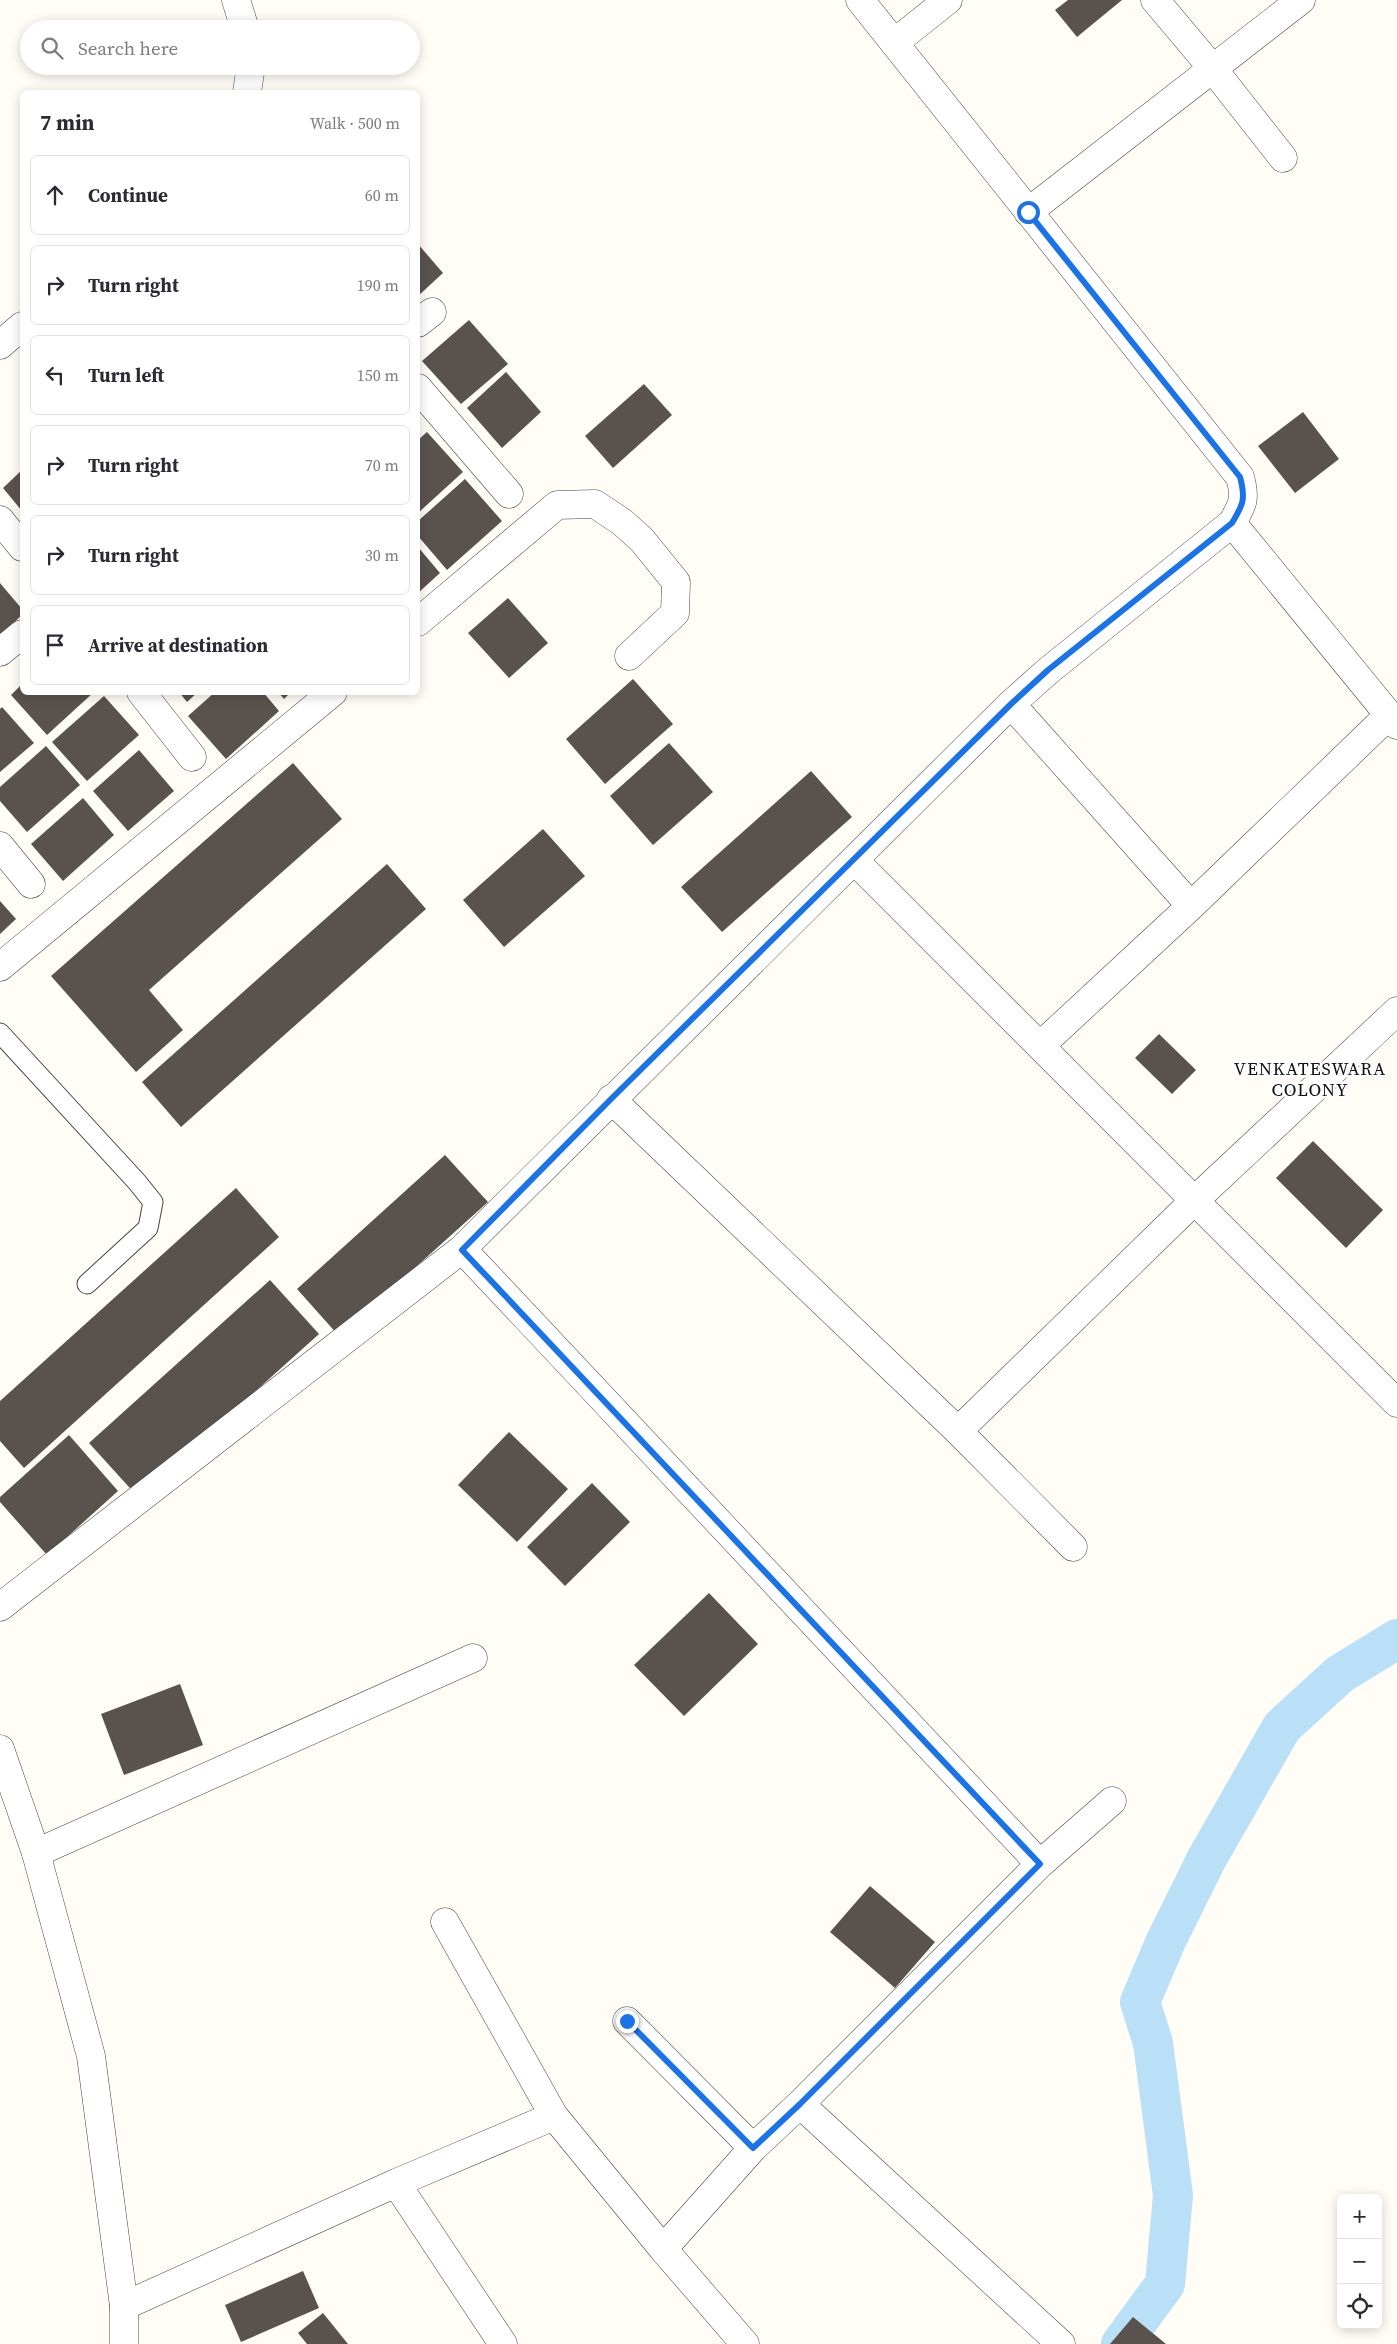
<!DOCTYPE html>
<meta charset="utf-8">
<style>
:root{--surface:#fff;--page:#f2f2f3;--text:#2b2b33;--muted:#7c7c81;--line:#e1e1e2}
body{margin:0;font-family:"Source Serif 4",serif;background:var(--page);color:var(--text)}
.controls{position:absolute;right:15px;bottom:15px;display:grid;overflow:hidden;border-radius:8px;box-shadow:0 2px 12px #0003}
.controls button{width:45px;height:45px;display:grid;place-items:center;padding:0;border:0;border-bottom:1px solid var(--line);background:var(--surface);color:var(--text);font:25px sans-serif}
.stop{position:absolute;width:15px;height:15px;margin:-11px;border:4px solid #1a73e8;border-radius:50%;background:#fff}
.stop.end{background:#1a73e8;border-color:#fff;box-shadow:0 1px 5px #0008}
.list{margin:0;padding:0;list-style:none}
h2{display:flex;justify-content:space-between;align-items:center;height:65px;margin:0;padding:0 20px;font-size:21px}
h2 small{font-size:16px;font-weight:400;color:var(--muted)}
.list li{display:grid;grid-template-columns:32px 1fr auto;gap:15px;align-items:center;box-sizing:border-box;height:80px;margin:0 10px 10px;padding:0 10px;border:1px solid var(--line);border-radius:8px}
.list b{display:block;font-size:19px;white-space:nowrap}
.list em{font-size:16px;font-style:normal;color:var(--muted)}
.icon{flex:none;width:28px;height:28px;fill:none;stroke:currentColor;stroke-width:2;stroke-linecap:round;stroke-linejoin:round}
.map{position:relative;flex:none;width:1397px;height:2344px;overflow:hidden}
.search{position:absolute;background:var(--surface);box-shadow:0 2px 12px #0003;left:20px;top:20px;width:400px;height:55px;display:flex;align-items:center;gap:12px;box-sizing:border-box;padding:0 18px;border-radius:28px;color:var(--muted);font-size:19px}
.panel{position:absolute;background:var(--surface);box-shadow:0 2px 12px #0003;left:20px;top:90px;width:400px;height:605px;border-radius:8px}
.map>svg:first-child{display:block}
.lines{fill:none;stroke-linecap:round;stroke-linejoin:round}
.canal{stroke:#b9e0f7;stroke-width:40}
.building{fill:#5a524d}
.service-casing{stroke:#444;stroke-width:21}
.minor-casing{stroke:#444;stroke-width:29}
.tertiary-casing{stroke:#444;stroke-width:29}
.service{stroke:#fff;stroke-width:19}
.minor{stroke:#fff;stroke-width:28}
.tertiary{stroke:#fff;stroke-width:28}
.route{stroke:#1a73e8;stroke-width:6}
.labels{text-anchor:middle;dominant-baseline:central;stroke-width:5;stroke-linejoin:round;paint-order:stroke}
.neighbourhood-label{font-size:18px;letter-spacing:1px;fill:#111;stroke:#fff}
</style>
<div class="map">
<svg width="1397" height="2344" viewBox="0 0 1397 2344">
<rect width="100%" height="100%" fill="#fffdf5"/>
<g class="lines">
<path class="canal" d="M1121 2344 1165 2284 1173 2195 1153 2043 1140 2002 1165 1943 1206 1860 1282 1727 1340 1674 1397 1639"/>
</g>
<path class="building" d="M1068 0H1122L1077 37 1055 10Z
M418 244 443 273 418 296Z
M469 320 508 364 461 404 422 361Z
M506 372 541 412 502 448 467 408Z
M644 384 672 415 613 468 585 436Z
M1303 412 1339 459 1295 493 1258 446Z
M427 432 463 472 418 513V440Z
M22 470V511L3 488Z
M465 479 502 521 447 570 418 536V521Z
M418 547 440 573 418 593Z
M0 583 22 609V615L0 635Z
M508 598 548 643 509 678 468 633Z
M633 679 673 724 605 784 566 739Z
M22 684V692H94L47 735 11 695Z
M179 692H198L187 702Z
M215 692H263L279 711 226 759 188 716Z
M278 692H291L284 699Z
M104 696 139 735 87 781 52 742Z
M2 707 34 743 0 772V709Z
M669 743 713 792 653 845 610 796Z
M46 746 80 785 27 832 0 801V787Z
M139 750 174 791 128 831 93 791Z
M293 763 342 819 149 990 183 1030 136 1072 51 976Z
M811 771 852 817 722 932 681 887Z
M83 798 114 835 63 881 31 844Z
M543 829 585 876 504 947 463 900Z
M387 864 426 909 181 1127 142 1082Z
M0 901 16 919 0 934Z
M1159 1034 1196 1070 1172 1094 1135 1058Z
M1313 1141 1383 1210 1346 1248 1276 1178Z
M445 1155 488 1202 339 1336 297 1289Z
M236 1188 279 1237 24 1468 0 1441V1401Z
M270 1280 319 1334 138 1497 89 1443Z
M509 1432 568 1489 517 1542 458 1485Z
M69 1435 118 1491 47 1555 0 1502V1497Z
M592 1483 630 1522 565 1586 527 1547Z
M709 1593 758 1644 684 1716 634 1665Z
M180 1684 203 1745 124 1775 101 1714Z
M870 1886 935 1942 895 1988 830 1932Z
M303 2271 319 2308 241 2342 225 2305Z
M323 2313 348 2344H307L298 2333Z
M1133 2317 1166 2344H1110Z"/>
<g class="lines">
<g class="service-casing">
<path id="service" d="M0 1033 137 1182 153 1202 148 1228 87 1284"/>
</g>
<g class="minor-casing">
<path id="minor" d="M236 0 245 29
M1155 0 1213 69 1283 158
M894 43 948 0
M247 92 251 66
M1028 212 1301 0
M418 323 432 312
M0 345 22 326
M418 388 509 494
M0 520 22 547
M1232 523 1389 715
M418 622 557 505 595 504 622 522 642 540 676 582 675 613 629 656
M0 652 22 634
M141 692 192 757
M1011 704 1191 906
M0 846 31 884
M854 860 1397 1403
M0 967 333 692
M1040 1046 1191 906 1389 715 1397 725
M611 1099 958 1431 1073 1547
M462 1249 1040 1864
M958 1431 1195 1200 1397 1011
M0 1607 462 1249 1011 704 1048 671 1232 523C1243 504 1246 499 1240 477L860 0
M36 1853 473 1658
M445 1922 554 2116 663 2249 745 2344
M627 2021 753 2148
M800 2104 1061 2344
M396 2183 503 2344
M663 2249 753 2148 800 2104 1040 1864 1112 1801
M124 2306 396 2183 554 2116"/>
</g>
<g class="tertiary-casing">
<path id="tertiary" d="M0 1749 36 1853 91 2056 124 2306V2344"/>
</g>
<use href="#service" class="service"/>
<use href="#minor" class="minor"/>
<use href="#tertiary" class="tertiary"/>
</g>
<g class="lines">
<path class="route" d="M627 2021 753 2148 800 2104 1040 1864 462 1250 611 1099 1011 704 1048 670 1232 523C1243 505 1246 499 1240 477L1028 212"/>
</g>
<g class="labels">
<g class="neighbourhood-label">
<text x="1310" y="1068">VENKATESWARA<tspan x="1310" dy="21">COLONY</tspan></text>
</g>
</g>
</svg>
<div class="controls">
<button>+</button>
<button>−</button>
<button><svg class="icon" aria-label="locate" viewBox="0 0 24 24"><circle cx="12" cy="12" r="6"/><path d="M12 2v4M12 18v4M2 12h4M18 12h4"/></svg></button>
</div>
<div class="stop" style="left:1028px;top:212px"></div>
<div class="stop end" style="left:627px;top:2021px"></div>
<div class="search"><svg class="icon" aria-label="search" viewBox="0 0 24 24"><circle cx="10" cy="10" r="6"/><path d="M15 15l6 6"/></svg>Search here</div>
<section class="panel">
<h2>7 min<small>Walk · 500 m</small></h2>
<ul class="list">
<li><svg class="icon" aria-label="ahead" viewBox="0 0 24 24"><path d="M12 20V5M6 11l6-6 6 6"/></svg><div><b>Continue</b></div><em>60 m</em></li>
<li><svg class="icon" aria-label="right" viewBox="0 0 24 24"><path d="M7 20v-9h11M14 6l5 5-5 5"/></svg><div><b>Turn right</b></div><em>190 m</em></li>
<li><svg class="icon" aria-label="left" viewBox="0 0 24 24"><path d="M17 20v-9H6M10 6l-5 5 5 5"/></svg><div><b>Turn left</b></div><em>150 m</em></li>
<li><svg class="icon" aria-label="right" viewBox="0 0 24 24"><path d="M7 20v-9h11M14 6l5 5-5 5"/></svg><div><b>Turn right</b></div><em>70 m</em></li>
<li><svg class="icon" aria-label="right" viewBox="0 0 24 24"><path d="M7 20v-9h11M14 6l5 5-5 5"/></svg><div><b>Turn right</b></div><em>30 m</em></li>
<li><svg class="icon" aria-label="arrive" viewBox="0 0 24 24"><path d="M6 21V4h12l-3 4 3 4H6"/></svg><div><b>Arrive at destination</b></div></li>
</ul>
</section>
</div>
